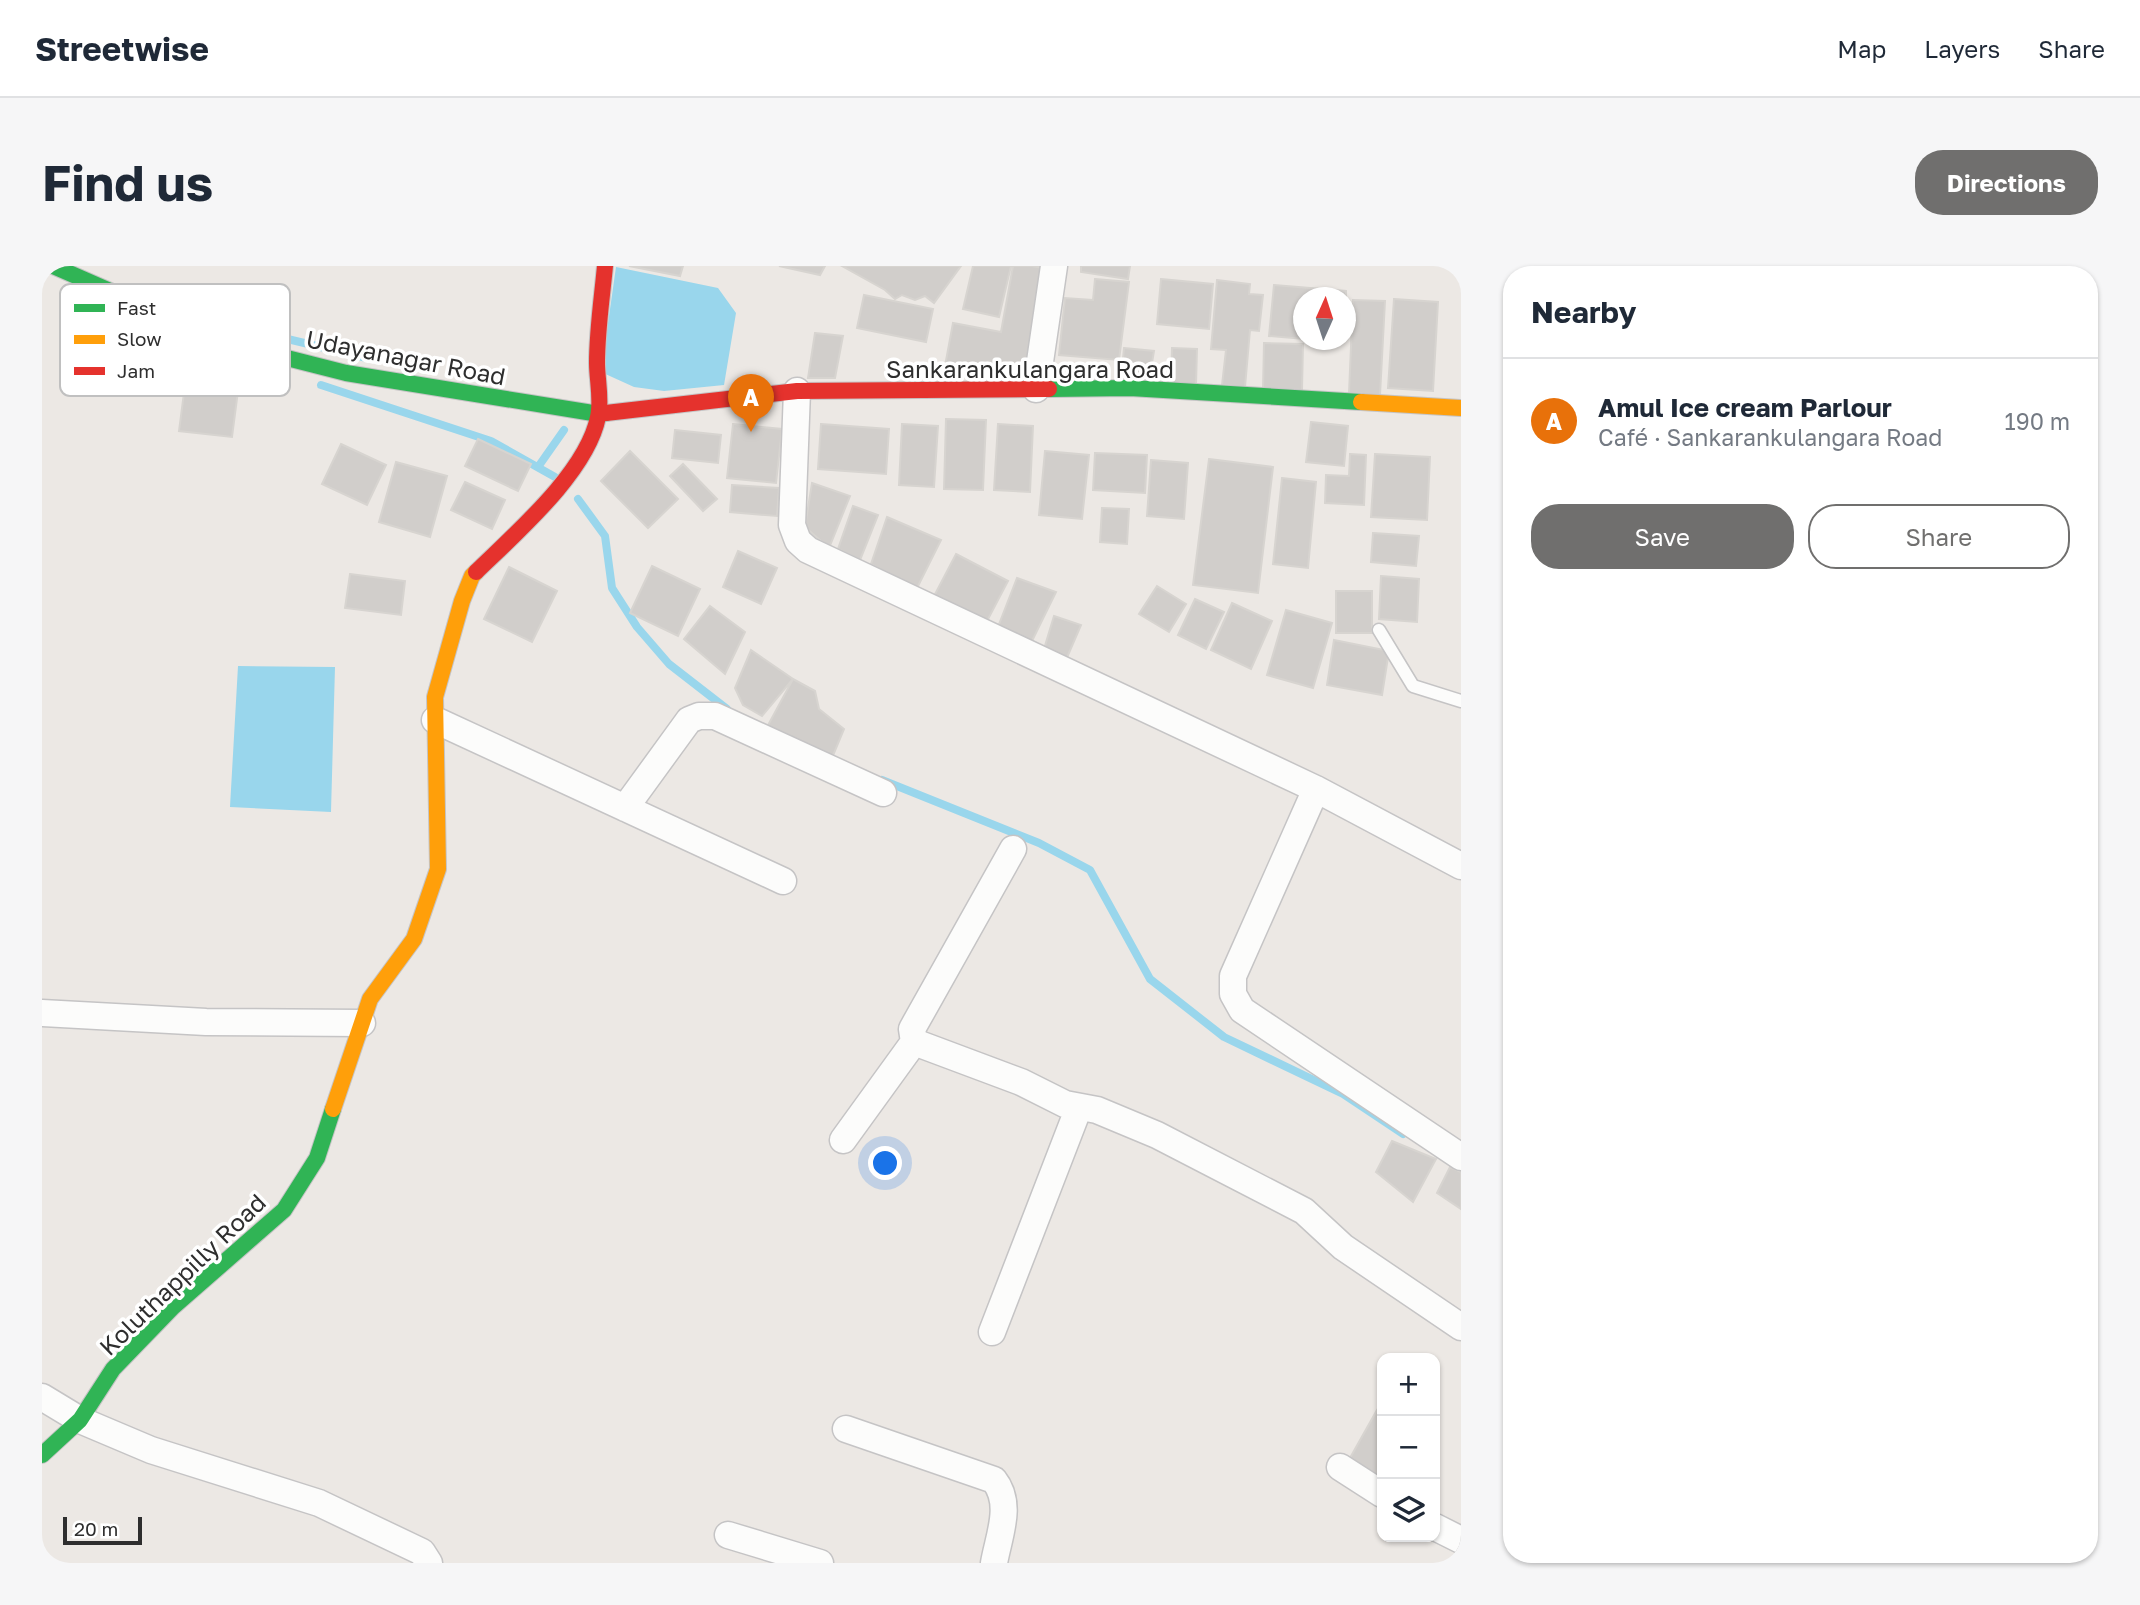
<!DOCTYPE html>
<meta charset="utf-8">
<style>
:root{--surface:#fff;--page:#f6f6f7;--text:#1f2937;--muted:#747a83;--line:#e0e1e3;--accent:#706f6e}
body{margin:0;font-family:"Golos Text",sans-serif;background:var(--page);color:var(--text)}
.controls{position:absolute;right:21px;bottom:21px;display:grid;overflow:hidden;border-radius:14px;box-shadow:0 2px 5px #0004}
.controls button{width:63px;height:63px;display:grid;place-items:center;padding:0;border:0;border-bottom:2px solid var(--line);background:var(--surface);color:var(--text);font:35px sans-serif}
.compass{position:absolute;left:1251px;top:21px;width:63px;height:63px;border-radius:50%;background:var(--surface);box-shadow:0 2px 5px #0004;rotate:3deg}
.scale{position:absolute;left:21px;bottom:18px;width:79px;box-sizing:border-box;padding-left:7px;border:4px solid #2e2e2e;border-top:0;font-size:19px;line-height:24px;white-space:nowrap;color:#2e2e2e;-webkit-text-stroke:5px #fff;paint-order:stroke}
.you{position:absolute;left:844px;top:898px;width:24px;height:24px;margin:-18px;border:5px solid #fff;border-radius:50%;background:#1a73e8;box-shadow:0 0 0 10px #1a73e833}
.badge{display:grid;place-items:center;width:46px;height:46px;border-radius:50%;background:var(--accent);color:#fff;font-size:23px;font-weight:700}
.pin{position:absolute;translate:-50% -58px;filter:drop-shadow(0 2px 4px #0008)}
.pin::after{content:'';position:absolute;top:37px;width:24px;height:21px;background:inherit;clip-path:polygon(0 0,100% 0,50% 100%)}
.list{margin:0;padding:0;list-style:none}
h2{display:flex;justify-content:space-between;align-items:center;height:91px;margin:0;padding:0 28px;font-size:30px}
h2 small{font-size:23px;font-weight:400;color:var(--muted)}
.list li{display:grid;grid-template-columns:46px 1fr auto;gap:21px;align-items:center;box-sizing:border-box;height:126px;padding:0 28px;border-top:2px solid var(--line)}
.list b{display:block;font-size:26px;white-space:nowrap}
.list p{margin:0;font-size:23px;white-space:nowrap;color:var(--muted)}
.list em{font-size:23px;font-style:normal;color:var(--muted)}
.actions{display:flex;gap:14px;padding:21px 28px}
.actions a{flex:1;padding:16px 0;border:2px solid var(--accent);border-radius:28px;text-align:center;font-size:24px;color:var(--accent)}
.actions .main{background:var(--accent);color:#fff}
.icon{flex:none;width:38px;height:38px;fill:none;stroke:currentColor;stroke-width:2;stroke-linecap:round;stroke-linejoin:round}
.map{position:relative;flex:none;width:1419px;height:1297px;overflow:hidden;border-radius:28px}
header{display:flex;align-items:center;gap:42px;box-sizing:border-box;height:98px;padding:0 35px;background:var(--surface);border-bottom:2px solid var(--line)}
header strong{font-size:33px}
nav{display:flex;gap:38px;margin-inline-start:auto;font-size:24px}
.intro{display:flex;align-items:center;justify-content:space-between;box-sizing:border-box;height:168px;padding:0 42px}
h1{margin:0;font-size:49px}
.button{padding:18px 32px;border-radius:28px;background:var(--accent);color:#fff;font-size:24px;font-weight:700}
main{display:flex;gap:42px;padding:0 42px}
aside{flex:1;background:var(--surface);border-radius:28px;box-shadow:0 2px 5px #0004}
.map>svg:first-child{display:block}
.water{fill:#99d6ec}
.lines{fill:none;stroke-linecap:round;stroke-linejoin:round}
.stream{stroke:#99d6ec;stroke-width:8}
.building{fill:#d1cecb;stroke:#d7d4d0;stroke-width:2}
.lane-casing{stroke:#c5c4c5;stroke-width:15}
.street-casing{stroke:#c5c4c5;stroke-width:29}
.fast-casing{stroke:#c5c4c5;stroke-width:18}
.slow-casing{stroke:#c5c4c5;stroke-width:18}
.jam-casing{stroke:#c5c4c5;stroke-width:18}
.lane{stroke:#fcfcfb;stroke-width:12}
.street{stroke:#fcfcfb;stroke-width:26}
.fast{stroke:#30b455;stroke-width:16}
.slow{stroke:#ff9f0a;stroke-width:16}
.jam{stroke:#e5322d;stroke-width:16}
.labels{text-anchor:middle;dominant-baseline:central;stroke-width:7;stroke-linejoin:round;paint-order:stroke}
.street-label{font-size:24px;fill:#2e2e2e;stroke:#fff}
.key{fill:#fff;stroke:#c0c0c0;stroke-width:2}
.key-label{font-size:19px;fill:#2e2e2e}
</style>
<header>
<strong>Streetwise</strong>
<nav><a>Map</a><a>Layers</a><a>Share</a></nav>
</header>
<div class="intro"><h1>Find us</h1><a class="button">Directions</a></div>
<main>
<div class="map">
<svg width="1419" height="1297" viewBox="0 0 1419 1297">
<rect width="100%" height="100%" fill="#ece8e4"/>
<path class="water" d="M574 1 676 22 694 47 682 119 622 125 592 121 559 106Z
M196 400 293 401 289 546 188 541Z"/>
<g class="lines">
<path class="stream" d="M233 70 329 93
M279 119 449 175 513 211
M496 201 522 164
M536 233 563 270 570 322 595 361 627 398 685 443
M840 514 997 577 1048 604 1108 713 1182 771 1301 828 1361 868"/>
</g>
<path class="building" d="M587 0H641L638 10Z
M737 0H783L778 9Z
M800 0H919L892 37 883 30 873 34 860 29 853 33 843 24Z
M931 0H969L957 51 921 43Z
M971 0H990L1015 4 996 116 903 100 911 57 959 66Z
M1039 0H1088L1086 13 1039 6Z
M1053 13 1087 16 1077 94 1017 89 1023 32 1051 34Z
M1119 13 1171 18 1167 63 1115 58Z
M1175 14 1208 18 1207 28 1221 29 1217 65 1208 64 1203 121 1180 119 1184 84 1169 83Z
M1232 19 1304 25V33V32H1262V73L1227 70Z
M822 29 891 43 884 76 815 62Z
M1352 33 1396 36 1391 125 1346 122Z
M1311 34 1343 35 1338 129 1307 127Z
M773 67 801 70 793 112H766Z
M1222 77 1261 78 1260 124 1221 123Z
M1082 82 1112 85 1107 115 1079 113Z
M1130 82 1155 83 1154 119 1129 118Z
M143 119 196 125 190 171 137 165Z
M904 153 944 154 941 224 902 223Z
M1269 156 1306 160 1302 200 1264 196Z
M691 158 740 163 734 217 685 212Z
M779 158 847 163 844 208 776 203Z
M860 158 896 160 892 221 857 219Z
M956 158 991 160 988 226 952 224Z
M633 164 679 169 676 197 630 192Z
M436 173 489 198 476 225 423 200Z
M299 178 344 199 325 239 280 218Z
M588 185 636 233 606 262 559 215Z
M1003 185 1047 189 1040 253 997 249Z
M1053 187 1105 189 1103 227 1051 224Z
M1308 188 1324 189 1322 239 1283 237 1284 209 1307 210Z
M1333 188 1388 191 1385 254 1329 251Z
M1167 193 1231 201 1216 327 1151 319Z
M1109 194 1146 197 1142 253 1105 250Z
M354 196 405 210 388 271 337 256Z
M641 198 675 233 661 245 628 210Z
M1240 212 1274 216 1266 302 1231 298Z
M423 216 463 234 450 263 409 244Z
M770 217 808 230 787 282 763 261Z
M690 219 737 222 735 250 688 246Z
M811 240 836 249 818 294 796 283Z
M1060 242 1087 243 1085 278 1058 276Z
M845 251 899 274 874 324 829 298Z
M1331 267 1377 270 1374 300 1329 296Z
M696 285 735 302 719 338 681 321Z
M914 288 966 315 943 359 891 332Z
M610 300 658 323 636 370 588 347Z
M467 301 515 325 490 376 442 353Z
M308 308 363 315 359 349 303 342Z
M1339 310 1377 313 1375 356 1337 353Z
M975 312 1014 326 989 377 954 366Z
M1115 320 1144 338 1127 366 1097 348Z
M1294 325H1330V367H1294Z
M1153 333 1182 346 1164 383 1136 369Z
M1190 337 1230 355 1209 403 1169 384Z
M668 340 703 366 683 408 642 373Z
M1244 344 1290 357 1271 422 1225 409Z
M1012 350 1039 359 1024 394 1002 383Z
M1292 374 1347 385 1340 429 1285 419Z
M709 384 751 413 720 450 701 439 693 422Z
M751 413 773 425 777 443 802 463 790 492 725 461Z
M1350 875 1394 893 1371 936 1334 906Z
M1408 901 1419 906V943L1395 927Z
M1335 1144 1340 1147V1214L1308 1192Z"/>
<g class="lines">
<g class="lane-casing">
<path id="lane" d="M1337 364 1371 420 1419 435"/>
</g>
<g class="street-casing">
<path id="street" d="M994 123 1012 0
M755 125 750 259 756 275 766 284 1274 523 1419 600
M393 454 741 615
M1274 523 1191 710V728L1200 744 1419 891
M583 542 647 454 657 450H673L841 527
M0 747 164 756 320 757
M872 776 870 763 971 583
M801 874 872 776 979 816 1023 838 1055 844 1115 869 1262 945 1301 981 1419 1061
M950 1066 1037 841
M0 1131 38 1154 109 1184 277 1237 380 1286 387 1297
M804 1163 952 1214C971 1238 957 1269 952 1297
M1298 1201 1340 1228
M1393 1261 1419 1274
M686 1269 778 1297"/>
</g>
<g class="fast-casing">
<path id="fast" d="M11 0 123 49 237 90 304 107 557 148 564 147
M1007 123 1088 122 1319 136
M0 1189 38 1154 71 1103 131 1041 242 944 275 892 291 843"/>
</g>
<g class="slow-casing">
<path id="slow" d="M1319 136 1419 142
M291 843 328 733 372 673 396 603 393 431 420 335 430 310 434 306"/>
</g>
<g class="jam-casing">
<path id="jam" d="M564 147 755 125 1007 123
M434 306C474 267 545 206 556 151 560 134 555 114 555 97 555 65 560 32 563 0"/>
</g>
<use href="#lane" class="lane"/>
<use href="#street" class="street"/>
<use href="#fast" class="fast"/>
<use href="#slow" class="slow"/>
<use href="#jam" class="jam"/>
</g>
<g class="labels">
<g class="street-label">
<text transform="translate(364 91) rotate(11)">Udayanagar Road</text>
<text x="988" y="102">Sankarankulangara Road</text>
<text transform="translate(140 1008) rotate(-44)">Koluthappilly Road</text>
</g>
</g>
<rect x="18" y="18" width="230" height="112" rx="10" class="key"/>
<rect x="32" y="38" width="31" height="8" fill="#30b455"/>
<rect x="32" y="69" width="31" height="9" fill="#ff9f0a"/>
<rect x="32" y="101" width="31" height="8" fill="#e5322d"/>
<g class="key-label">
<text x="75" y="49">Fast</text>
<text x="75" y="80">Slow</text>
<text x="75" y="112">Jam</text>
</g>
</svg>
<div class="controls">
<button>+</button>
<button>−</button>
<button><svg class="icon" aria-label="layers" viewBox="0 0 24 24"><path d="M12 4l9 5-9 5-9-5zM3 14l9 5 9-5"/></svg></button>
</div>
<svg class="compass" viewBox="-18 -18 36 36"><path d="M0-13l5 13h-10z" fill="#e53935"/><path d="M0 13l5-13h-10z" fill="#747a83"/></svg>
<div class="scale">20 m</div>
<div class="you"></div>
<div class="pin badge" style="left:709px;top:166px;background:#e8710a">A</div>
</div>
<aside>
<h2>Nearby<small></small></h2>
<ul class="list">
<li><span class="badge" style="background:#e8710a">A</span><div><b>Amul Ice cream Parlour</b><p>Café · Sankarankulangara Road</p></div><em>190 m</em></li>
</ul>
<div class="actions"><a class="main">Save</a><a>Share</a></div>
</aside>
</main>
